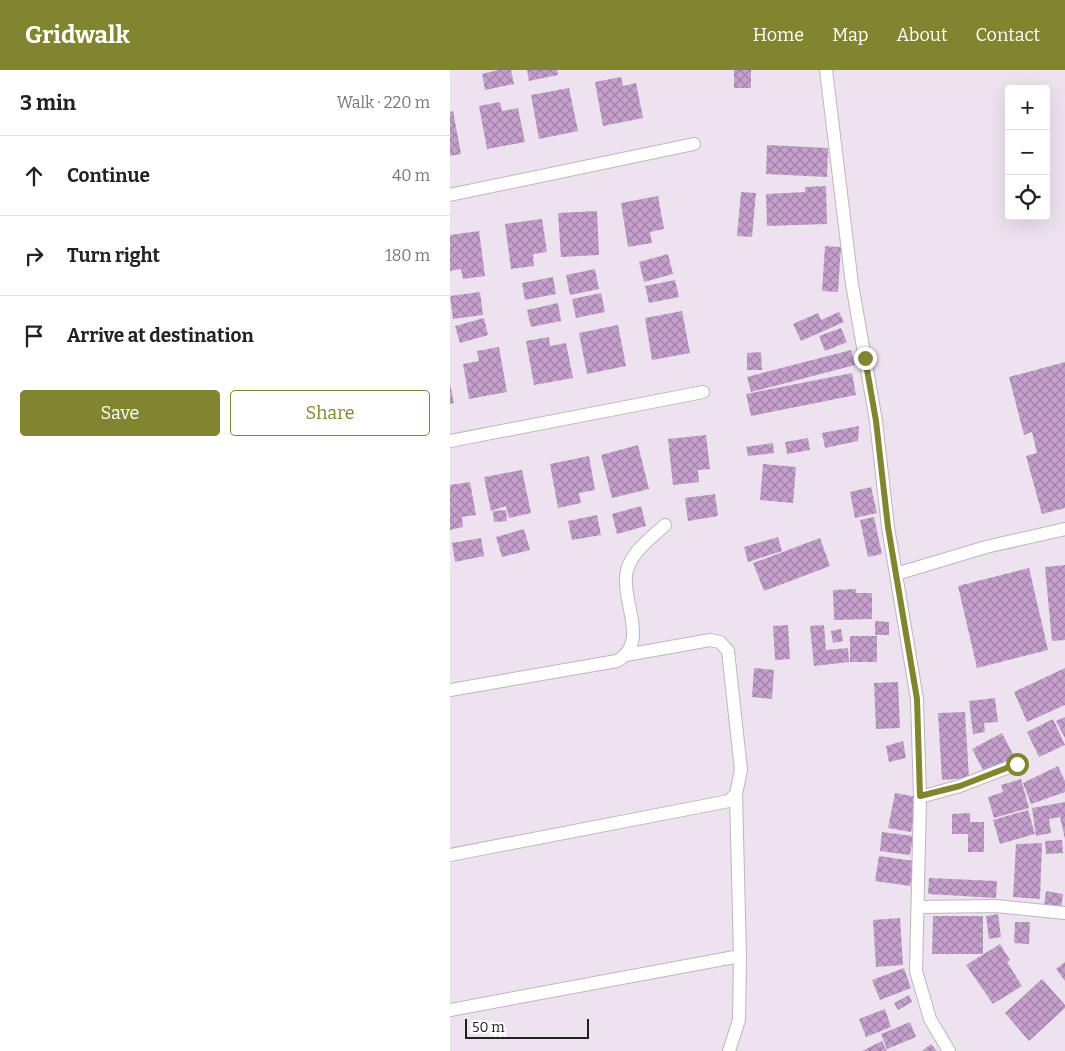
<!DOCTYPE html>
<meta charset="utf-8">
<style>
:root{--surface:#fff;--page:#f6f6f6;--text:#222;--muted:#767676;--line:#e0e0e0;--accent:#82852f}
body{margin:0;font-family:Bitter,serif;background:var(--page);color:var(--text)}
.controls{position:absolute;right:15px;top:15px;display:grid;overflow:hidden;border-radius:5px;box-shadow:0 5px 20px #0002}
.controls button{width:45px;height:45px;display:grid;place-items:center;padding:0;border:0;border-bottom:1px solid var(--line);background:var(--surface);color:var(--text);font:25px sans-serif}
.scale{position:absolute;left:15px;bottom:12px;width:124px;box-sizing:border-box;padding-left:5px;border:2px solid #232024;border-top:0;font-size:14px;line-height:18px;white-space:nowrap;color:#232024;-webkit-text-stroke:4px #fff;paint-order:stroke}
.stop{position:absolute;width:15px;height:15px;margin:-11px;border:4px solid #82852f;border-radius:50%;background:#fff}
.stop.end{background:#82852f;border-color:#fff;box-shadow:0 1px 5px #0008}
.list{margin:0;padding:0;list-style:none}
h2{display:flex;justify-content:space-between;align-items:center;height:65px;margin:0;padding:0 20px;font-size:21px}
h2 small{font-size:16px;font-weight:400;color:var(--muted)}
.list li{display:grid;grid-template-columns:32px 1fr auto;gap:15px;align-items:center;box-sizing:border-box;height:80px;padding:0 20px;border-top:1px solid var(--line)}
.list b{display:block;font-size:19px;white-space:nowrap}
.list em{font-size:16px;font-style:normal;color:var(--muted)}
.actions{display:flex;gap:10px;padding:15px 20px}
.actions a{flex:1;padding:11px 0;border:1px solid var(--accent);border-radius:5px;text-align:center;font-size:18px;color:var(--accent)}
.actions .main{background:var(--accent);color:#fff}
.icon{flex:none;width:28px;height:28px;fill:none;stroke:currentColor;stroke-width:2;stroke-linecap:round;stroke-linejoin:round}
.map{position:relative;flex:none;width:615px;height:981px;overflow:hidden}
header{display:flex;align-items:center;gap:30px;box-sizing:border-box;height:70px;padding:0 25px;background:var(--accent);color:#fff}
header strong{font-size:24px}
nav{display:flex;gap:28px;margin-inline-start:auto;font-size:18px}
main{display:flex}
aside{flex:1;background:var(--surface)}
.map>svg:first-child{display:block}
.building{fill:url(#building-cross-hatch)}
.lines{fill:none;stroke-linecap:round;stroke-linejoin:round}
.minor-casing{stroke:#bfb5c1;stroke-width:14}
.minor{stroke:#fff;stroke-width:12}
.route{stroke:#82852f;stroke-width:6}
</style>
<header>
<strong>Gridwalk</strong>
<nav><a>Home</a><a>Map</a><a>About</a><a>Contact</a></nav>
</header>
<main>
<aside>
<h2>3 min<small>Walk · 220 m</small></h2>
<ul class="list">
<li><svg class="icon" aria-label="ahead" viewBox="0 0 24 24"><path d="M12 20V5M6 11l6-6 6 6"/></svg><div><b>Continue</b></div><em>40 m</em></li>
<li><svg class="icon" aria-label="right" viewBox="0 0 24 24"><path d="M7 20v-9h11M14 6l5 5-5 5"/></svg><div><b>Turn right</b></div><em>180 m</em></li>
<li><svg class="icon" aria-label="arrive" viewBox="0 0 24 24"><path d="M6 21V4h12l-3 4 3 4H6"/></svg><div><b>Arrive at destination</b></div></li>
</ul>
<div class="actions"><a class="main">Save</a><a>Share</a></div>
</aside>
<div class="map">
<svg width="615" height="981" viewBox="0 0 615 981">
<defs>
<pattern id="building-cross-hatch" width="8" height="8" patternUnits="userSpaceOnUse" patternTransform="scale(1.25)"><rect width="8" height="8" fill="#c5a0cd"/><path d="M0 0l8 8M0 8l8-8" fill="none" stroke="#a082a6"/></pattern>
</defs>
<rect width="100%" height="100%" fill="#ede3ef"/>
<path class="building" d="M48 0H61L64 14 35 20 32 4Z
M77 0H107L108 5 79 11Z
M284 0H301V18H284Z
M171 7 173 16 186 13 193 48 153 56 145 12Z
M119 18 128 61 89 69 81 25Z
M50 32 52 41 68 38 75 72 37 79 29 36Z
M3 41 11 84 0 86V42Z
M317 75 378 78 377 107 316 104Z
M376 116 377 154 317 156 316 124 355 122V117Z
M291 122 306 123 302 167 287 166Z
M208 126 214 159 200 162 202 173 178 177 171 133Z
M147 141 149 185 111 187 108 143Z
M92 149 97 182 83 184 84 196 61 199 55 154Z
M29 161 35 206 13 209 11 199 0 201V165Z
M375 176 391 177 388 222 372 221Z
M218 184 223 204 194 212 189 192Z
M145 199 149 219 120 225 116 205Z
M103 207 106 224 75 230 72 213Z
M225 210 229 227 199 233 195 216Z
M30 222 33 245 3 249 0 226Z
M151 223 155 242 126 248 122 229Z
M108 233 111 251 81 257 77 240Z
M232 241 240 283 202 290 195 248Z
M389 242 394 252 351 271 343 254 368 243 371 250Z
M34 248 38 265 10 273 5 256Z
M168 255 176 296 137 304 129 263Z
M391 258 397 272 375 281 369 266Z
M99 267 100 276 116 273 123 308 84 315 76 271Z
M49 277 57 322 19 329 13 294 29 291 27 281Z
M401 280 405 295 301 322 297 307Z
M311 282 312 300H297V283Z
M615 292V438L592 444 576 386 587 383 582 362 574 365 559 307Z
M402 303 406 325 301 346 296 324Z
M0 314 4 333 0 334Z
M409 356 408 371 375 378 372 363Z
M256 365 260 399 248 400 249 412 223 415 218 369Z
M358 368 360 380 337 384 335 372Z
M323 373 324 383 298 386 296 377Z
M188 375 199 419 162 428 151 385Z
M139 386 145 420 129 423 131 433 108 438 100 394Z
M313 394 346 397 343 433 310 430Z
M72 400 81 443 59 448 56 436 41 441 34 407Z
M20 412 26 445 12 447 13 457 0 460V415Z
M421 417 427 443 405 448 400 422Z
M265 424 268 446 238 451 235 428Z
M191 436 196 456 167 464 162 444Z
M56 440 57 451 44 452 43 441Z
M147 445 151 465 122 470 118 451Z
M424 447 432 484 418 487 410 450Z
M74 459 80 480 52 487 46 467Z
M328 467 332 481 298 492 294 477Z
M31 468 34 486 5 492 2 473Z
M370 468 380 496 314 521 303 493Z
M615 495V570L602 571 595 497Z
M579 498 598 580 527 598 508 516Z
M406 519V523H422V549L384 550 383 520Z
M425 551 439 552V565H425Z
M338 555 340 589 325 590 323 556Z
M374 555 376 580 398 578 399 592 364 596 360 556Z
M391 559 393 571 383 573 381 561Z
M400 566H427V592H400Z
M304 598 324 600 322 629 302 627Z
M615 598V635L577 652 564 622Z
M448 612 450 658 426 659 424 613Z
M545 628 548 652 534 653 535 662 523 664 519 631Z
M515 642 519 708 492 710 488 643Z
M615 647V668L606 651Z
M603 649 615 675 589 687 577 662Z
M552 663 565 688 535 704 522 679Z
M453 671 456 688 439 692 436 676Z
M608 696 615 711V722L581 734 573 713Z
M571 709 579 738 544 748 538 727 553 722 551 715Z
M445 723 468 727 461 762 438 758Z
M615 732V769L610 747 599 749 601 763 586 766 582 738Z
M578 740 585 764 550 774 543 750Z
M520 743V752H534V782H518V764H502V744Z
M432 762 463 766 460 785 430 781Z
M612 770 613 783 596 784 595 771Z
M592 773 590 829 563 827 566 774Z
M429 786 464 791 460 816 425 811Z
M479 808 547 811 546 828 478 824Z
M596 821 613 824 611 838 594 835Z
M548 844 551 867 539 869 536 846Z
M483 846H533V884H482Z
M450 848 453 895 426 897 423 850Z
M565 852H580L579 874 564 873Z
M550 874 560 890 557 892 572 916 543 934 516 895Z
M615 892V911L606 899Z
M454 898 461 918 430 930 422 910Z
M592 909 615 935V938L579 971 555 943Z
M459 925 462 932 448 940 444 933Z
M435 939 441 957 416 967 409 949Z
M460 952 466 967 437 979 431 964Z
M432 971 437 981H412Z
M481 974 487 981H472Z"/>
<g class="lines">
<g class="minor-casing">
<path id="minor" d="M376 0 402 214 426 351 438 457 467 629 470 727 466 901 480 949 499 981
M0 125 244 74
M0 371 253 322
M446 504 536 477 615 459
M0 620 167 591C199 573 173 535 176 506 178 484 200 469 215 455
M470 727 510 716 567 694
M0 785 279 731 286 724 291 700 278 581 270 572 260 570 176 585
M468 837 546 836 615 843
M0 940 290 886
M279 981 289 950 290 886 286 724"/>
</g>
<use href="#minor" class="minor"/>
</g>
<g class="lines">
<path class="route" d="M415 288 426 351 438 457 467 629 470 726 510 716 567 694"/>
</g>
</svg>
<div class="controls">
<button>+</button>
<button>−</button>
<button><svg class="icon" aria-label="locate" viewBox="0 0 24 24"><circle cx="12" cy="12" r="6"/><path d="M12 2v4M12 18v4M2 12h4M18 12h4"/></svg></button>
</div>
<div class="scale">50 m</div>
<div class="stop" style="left:567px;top:694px"></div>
<div class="stop end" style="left:415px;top:288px"></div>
</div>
</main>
